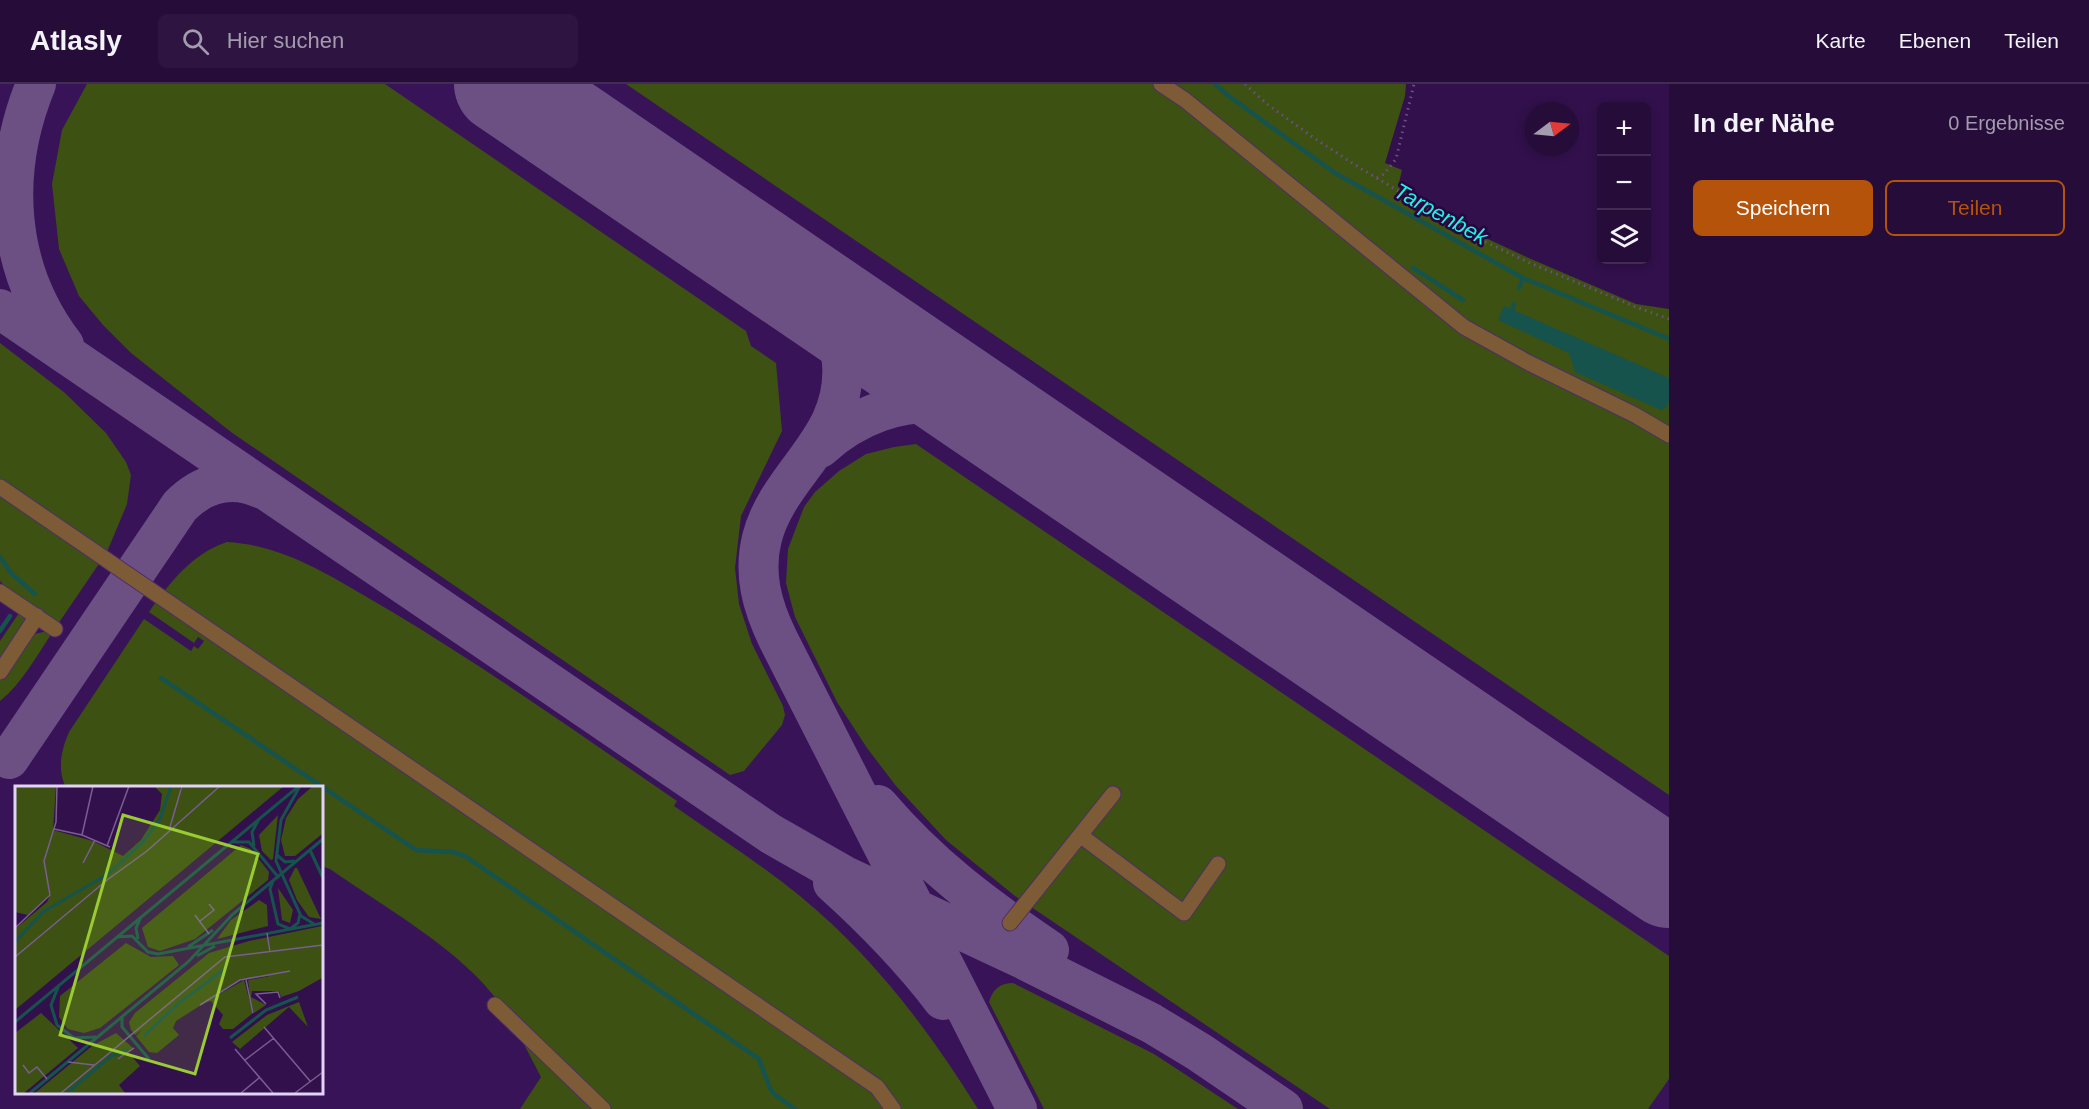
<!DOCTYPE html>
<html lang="de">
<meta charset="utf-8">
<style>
:root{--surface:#260c39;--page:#2e1541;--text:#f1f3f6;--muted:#a49bae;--line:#422c53;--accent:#b45309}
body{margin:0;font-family:Helvetica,sans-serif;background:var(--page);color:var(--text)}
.controls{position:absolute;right:18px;top:18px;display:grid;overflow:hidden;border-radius:9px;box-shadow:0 3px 9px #0003}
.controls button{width:54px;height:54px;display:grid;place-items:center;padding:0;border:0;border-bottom:2px solid var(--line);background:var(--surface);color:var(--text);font:30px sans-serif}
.compass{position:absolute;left:1525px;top:18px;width:54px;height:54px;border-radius:50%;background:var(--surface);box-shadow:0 3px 9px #0003;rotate:74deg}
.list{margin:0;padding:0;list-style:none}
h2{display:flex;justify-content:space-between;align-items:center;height:78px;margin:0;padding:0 24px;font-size:26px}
h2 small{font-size:20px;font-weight:400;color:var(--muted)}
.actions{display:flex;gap:12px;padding:18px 24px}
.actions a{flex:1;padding:14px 0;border:2px solid var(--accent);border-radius:9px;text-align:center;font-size:21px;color:var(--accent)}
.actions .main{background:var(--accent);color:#fff}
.icon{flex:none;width:33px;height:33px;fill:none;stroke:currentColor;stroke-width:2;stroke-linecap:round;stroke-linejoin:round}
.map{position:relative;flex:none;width:1669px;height:1025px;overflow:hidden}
header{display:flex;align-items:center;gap:36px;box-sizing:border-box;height:84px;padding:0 30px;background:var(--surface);border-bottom:2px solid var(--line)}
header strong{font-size:28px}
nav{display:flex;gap:33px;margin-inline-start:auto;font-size:21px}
.search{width:420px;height:54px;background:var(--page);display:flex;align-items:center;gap:15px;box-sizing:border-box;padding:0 21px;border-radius:9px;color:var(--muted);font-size:22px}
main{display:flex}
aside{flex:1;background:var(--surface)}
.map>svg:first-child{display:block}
.built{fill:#391357;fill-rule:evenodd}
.green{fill:#3d5113}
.water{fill:#16534d}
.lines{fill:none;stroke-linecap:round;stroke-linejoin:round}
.stream{stroke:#16534d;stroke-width:4.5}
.taxiway{stroke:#6c5084;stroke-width:40}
.runway{stroke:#6c5084;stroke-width:100}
.minor-casing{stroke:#4e2f67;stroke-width:17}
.path{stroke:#6c5084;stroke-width:3;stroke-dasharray:1.5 4.5;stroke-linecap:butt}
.minor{stroke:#7e5b37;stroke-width:15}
.labels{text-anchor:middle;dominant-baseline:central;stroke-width:5;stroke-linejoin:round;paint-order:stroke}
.water-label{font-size:22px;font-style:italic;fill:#24f1e1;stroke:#280441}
.inset-river{fill:none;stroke:#16534d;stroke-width:3}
.inset-road{fill:none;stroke:#795e90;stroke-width:1.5}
.view{fill:#9acb34;fill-opacity:0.15;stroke:#9acb34;stroke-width:3}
.inset-edge{fill:none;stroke:#e3d3f7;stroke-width:3}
</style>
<header>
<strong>Atlasly</strong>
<div class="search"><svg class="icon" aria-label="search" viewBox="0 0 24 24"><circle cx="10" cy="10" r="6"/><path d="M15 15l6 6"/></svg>Hier suchen</div>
<nav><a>Karte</a><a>Ebenen</a><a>Teilen</a></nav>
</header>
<main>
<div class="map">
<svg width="1669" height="1025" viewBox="0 0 1669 1025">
<rect width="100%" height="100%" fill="#32104c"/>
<path class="built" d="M0 0H1175L1669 281V1025H0ZM16 704H321V1008H16Z"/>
<path class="green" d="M87 0H385L746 247 751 262 776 279 782 347 741 432 735 484 739 520 752 560 783 622 785 631 782 641 744 687 730 691 231 348 131 269 103 241 79 212 59 165 52 100 62 46Z
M626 0H1406L1405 12 1385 79 1402 86 1398 103 1475 149 1531 175 1636 220 1669 225V711Z
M0 259 65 309 106 349 126 378 131 391 127 420 107 468 58 540 7 505 0 497Z
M916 360 1669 872V995L1648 1025H1330L1015 812 946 756 896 702 867 664 837 618 795 533 786 499 788 465 804 423 815 408 839 387 866 370 894 363Z
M227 458C287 461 338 497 389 526 488 585 582 652 677 717L674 722C715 751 761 780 800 812 872 871 929 946 978 1025H609L500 920C463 867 384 823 330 785L321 782V704H66C57 685 61 667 69 648L144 535 191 567 194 562 198 565 204 557 198 553 194 559 149 528C169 499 193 469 227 458Z
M19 529 26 536 0 581V557Z
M43 548 52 549C36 573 22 599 0 617V593L30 551Z
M1013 899 1154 970 1238 1025H1044L989 918C993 905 1000 899 1013 899Z
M517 947 598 1025H520L541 993Z"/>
<path class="water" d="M1504 222 1669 294V317L1666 324 1661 326 1575 288 1569 269 1498 236Z"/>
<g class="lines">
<path class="stream" d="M1215 0 1230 13 1335 89 1523 194 1669 255
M1413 184 1463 216
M1519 204 1523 194
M1512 226 1514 220
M0 473 11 489 35 510
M0 547 10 532
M161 594 416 766 453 768 465 772 759 975 770 1004 774 1010 795 1025"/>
<path class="taxiway" d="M36 0C0 88 5 184 64 261
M803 204C824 224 840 249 842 279 848 356 779 388 762 454 753 490 762 522 778 555L1017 1025
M0 225 771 750 843 791 1025 876 1151 939 1199 968 1283 1025
M820 364C855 332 901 314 949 320 964 322 979 329 994 334
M9 675 180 422C203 399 232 391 262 405
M878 721C930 782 983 821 1049 866
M833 799C873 835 910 873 943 916"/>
<path class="runway" d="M504 0 1669 794"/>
<g class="minor-casing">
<path id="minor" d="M1161 0 1185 16 1464 243 1529 279 1635 331 1669 351
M0 403 877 1003 893 1025
M0 508 55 545
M0 588 37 532
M1080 751 1184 829 1218 780
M1010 839 1113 710
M495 921 603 1025"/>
</g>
<path class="path" d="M1245 0 1267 20 1314 54 1360 84 1473 152 1530 179 1636 223 1669 235
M1377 94 1384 90 1396 75 1414 0"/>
<use href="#minor" class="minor"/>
</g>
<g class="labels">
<g class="water-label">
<text transform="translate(1441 130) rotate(29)">Tarpenbek</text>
</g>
</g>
<g transform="translate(15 702)">
<rect width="308" height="308" fill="#32104c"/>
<path d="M0 0H41L38 44 78 55 108 70 126 54 145 24 147 8 139 0H165V8L168 0H269L0 224V143L32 116 36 107 13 129 0 126ZM298 0H307V48L280 70H270L266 54 271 32 283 13ZM263 29 258 73 256 74 247 65 244 49ZM226 59 236 63 254 86 253 94 180 153 145 165 133 161 127 142ZM280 82H282L306 133 294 131 282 114 274 94ZM263 102 278 124 275 137 267 134ZM244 114 252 119 253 140 202 153 216 134ZM307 140V192L284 205 266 211 264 205H237L236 211 251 219 239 227 235 211 233 194 255 190 227 193 161 235 158 242 164 249 142 267 134 266 121 250 127 244 120 249 116 244 114 236 120 227 194 167 234 155ZM111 157 136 171 158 170 164 179 85 242 69 247 53 243 44 231 45 210ZM229 194 238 227 218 243H208L204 238 208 229 196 215 189 217ZM284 216 293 241 274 221 225 263 217 256 252 229ZM26 227 63 262 9 307H0V247ZM101 247 118 262 103 273 114 267 125 280 104 299 110 307H20L77 260Z" fill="#3d5113"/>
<path class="inset-river" d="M285 0 266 34 261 75 286 130 299 138M217 56H234L264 92M239 60 237 46 244 33M295 64 308 92M262 69 270 76 280 75M258 95 255 103 263 138 275 143 283 137 285 128M102 151 117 150 133 166 143 168 308 137M123 153 121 142 126 131M0 156 28 126 93 88 128 56 145 33 156 0M173 161 198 144M182 170 200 160M44 199 36 219 42 239 59 252 81 251M107 231V241L134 273M0 236 284 0M129 250 164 217 210 183M215 252 251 224 283 211M15 307 173 176 218 128 308 53M52 307 96 270 113 264"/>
<path class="inset-road" d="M155 41 167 0M39 43 67 49 95 61M67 49 78 0M92 60 114 0M68 77 80 54M180 129 194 148M185 135 199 124 194 118M0 142 35 109 29 75 41 36 42 0M252 147 255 166M0 171 92 94 132 65 205 0M231 194 238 227M251 218 241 208 263 206 265 212M185 219 225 194 275 185M249 241 295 295M220 263 258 307M103 273 119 262M230 274 259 252M53 276 79 279M8 279 14 287 22 281 32 293M46 307 210 171 308 159M226 307 244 292M280 307 308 286"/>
<path class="view" d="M108 29 243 68 180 288 45 249Z"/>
<rect width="308" height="308" class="inset-edge"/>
</g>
</svg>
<div class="controls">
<button>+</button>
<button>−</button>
<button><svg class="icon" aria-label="layers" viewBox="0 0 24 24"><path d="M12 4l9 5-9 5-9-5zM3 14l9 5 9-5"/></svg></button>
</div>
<svg class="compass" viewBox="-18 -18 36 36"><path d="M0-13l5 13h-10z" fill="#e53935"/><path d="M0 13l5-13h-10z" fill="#a49bae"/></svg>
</div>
<aside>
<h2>In der Nähe<small>0 Ergebnisse</small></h2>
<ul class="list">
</ul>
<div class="actions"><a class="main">Speichern</a><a>Teilen</a></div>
</aside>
</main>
